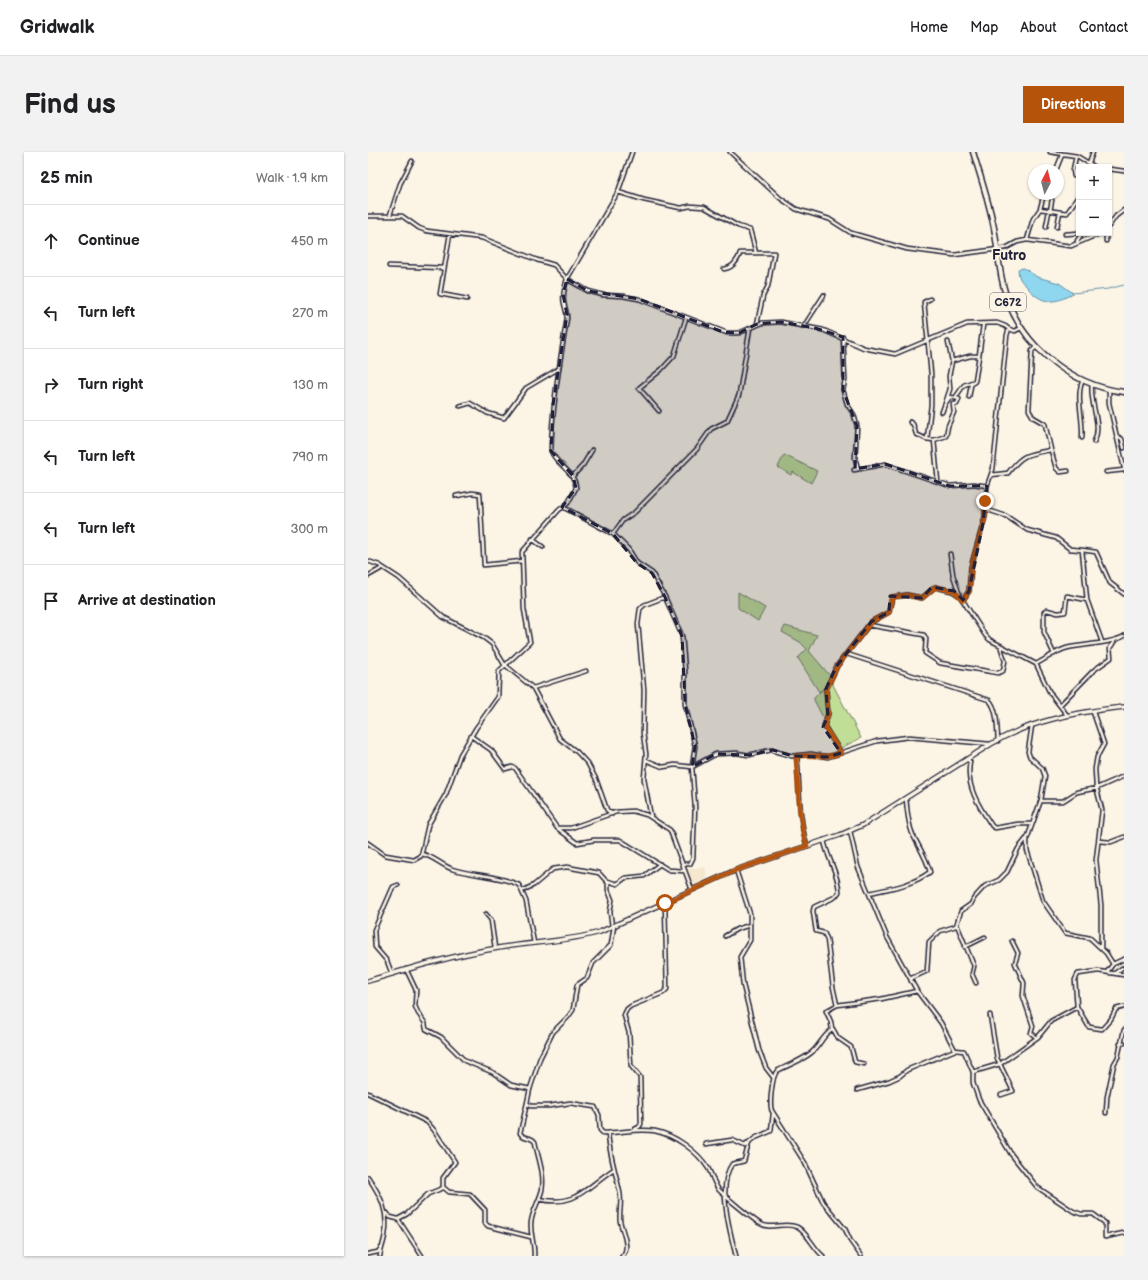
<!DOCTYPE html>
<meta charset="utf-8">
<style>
:root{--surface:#fff;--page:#f2f2f2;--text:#202124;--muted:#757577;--line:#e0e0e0;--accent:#b45309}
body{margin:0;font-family:"Balsamiq Sans",sans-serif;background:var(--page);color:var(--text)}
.controls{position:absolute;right:12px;top:12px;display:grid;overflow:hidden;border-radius:0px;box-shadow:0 1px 3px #0004}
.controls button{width:36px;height:36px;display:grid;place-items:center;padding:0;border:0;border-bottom:1px solid var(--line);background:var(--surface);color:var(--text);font:20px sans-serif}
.compass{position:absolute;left:660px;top:12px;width:36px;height:36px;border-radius:50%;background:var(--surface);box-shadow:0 1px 3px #0004;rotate:7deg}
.stop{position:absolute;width:12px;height:12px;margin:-9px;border:3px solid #b45309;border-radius:50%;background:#fff}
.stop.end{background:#b45309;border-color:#fff;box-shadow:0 1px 4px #0008}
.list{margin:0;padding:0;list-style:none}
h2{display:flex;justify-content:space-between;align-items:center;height:52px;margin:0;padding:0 16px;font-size:17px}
h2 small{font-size:13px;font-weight:400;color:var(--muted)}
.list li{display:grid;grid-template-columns:26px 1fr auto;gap:12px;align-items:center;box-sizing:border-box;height:72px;padding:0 16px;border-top:1px solid var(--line)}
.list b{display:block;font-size:15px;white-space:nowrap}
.list em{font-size:13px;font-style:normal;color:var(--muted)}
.icon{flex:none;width:22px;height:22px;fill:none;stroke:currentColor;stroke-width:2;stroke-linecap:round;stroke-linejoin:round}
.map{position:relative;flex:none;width:756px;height:1104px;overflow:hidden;border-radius:0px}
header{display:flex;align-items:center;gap:24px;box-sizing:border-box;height:56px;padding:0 20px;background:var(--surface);border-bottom:1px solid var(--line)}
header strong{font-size:19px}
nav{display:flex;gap:22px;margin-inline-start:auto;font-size:14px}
.intro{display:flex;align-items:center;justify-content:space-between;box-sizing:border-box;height:96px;padding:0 24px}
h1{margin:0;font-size:28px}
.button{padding:10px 18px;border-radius:0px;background:var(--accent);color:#fff;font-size:14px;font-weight:700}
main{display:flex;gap:24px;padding:0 24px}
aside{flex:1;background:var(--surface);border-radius:0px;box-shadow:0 1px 3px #0004}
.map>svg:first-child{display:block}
.built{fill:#f6e8ce}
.green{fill:#c1de96;stroke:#728068}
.water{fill:#8ed7ef;stroke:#638fa7}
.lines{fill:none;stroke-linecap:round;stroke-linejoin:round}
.stream{stroke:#638fa7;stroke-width:1}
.street-casing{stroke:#22223b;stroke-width:5.5}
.secondary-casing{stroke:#22223b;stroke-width:6}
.primary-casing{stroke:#22223b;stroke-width:7}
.street{stroke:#fcf5e5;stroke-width:2.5}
.secondary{stroke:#fcf5e5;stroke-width:3.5}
.primary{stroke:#fcf5e5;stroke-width:4}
.route{stroke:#b45309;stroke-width:5}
.marked{fill:#22223b;fill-opacity:0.2;stroke:#22223b;stroke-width:3;stroke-dasharray:8 5;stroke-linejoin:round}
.labels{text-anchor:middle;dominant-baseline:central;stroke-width:3;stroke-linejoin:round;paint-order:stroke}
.shield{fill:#fcf5e5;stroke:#63616e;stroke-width:1}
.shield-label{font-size:11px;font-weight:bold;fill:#22223b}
.quarter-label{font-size:14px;font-weight:bold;fill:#22223b;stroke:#fcf5e5}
</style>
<header>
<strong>Gridwalk</strong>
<nav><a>Home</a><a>Map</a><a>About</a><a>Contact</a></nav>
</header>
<div class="intro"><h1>Find us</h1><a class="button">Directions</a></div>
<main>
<aside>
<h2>25 min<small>Walk · 1.9 km</small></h2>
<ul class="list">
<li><svg class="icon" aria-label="ahead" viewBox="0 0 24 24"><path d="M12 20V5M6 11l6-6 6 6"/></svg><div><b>Continue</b></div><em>450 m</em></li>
<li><svg class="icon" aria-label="left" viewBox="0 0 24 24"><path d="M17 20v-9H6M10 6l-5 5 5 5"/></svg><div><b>Turn left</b></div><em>270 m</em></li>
<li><svg class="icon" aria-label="right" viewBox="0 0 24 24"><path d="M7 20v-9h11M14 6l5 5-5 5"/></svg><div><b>Turn right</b></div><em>130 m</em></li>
<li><svg class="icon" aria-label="left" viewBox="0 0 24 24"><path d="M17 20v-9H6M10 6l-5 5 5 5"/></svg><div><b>Turn left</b></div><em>790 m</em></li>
<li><svg class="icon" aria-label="left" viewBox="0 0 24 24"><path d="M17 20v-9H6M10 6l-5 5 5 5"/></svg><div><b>Turn left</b></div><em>300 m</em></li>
<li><svg class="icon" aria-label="arrive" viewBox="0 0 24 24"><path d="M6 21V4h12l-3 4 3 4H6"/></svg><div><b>Arrive at destination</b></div></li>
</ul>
</aside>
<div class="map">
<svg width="756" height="1104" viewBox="0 0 756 1104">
<rect width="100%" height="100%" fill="#fcf5e5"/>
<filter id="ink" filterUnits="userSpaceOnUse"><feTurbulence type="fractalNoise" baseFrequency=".025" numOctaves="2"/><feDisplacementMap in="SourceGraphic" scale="8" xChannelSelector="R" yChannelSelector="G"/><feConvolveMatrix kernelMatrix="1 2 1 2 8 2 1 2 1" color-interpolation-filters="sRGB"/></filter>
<g filter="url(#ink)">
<path class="built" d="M337 715 340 729 324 736 318 717Z"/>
<path class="green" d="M416 303 449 319 443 331 425 320 423 323 410 315Z
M370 440 397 456 390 469 370 456Z
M417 474 449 483 441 499 463 525 459 534 464 531 493 586 471 597 446 548V546L457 535 451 540 430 506 439 497 432 490 414 480Z"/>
<path class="water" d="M656 116 669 125 691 131 705 141C687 153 673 152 660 136 653 128 651 129 650 117Z"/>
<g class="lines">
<path class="stream" d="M705 141 740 137 756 133"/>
<g class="street-casing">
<path id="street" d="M362 0 412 46 428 57 461 67 483 81 539 97 586 103 638 96 649 90 659 88 703 94 733 81
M682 0 709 4 727 15
M721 11 725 0
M741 17 756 19
M688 18 694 3
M706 24 705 18 708 4
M250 40 264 0
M672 57 699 61 711 43
M682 59 684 48
M22 63 32 32 44 9
M0 64H34L51 76 59 79 114 86 169 108 186 113 199 127 220 139 235 143 255 144 271 147 359 181H371L394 171 413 170 455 178 496 196 527 202 599 172 629 171 637 174 641 177
M741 74 748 64 756 58
M678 75 681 59
M689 75 692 60
M82 82 72 142 99 147
M697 82 711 81
M659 88 665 67 672 57 676 42
M709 89 714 81
M738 89V81
M21 114 76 116
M356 117C364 116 370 109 372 101H388
M436 174 456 143
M475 185 477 228 475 238 479 252 486 263 489 274 487 306 490 317
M580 190 584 209
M611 204 615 173
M724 232C721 252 735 272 726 290
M741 237V251L756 316
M587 246 582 245 577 252 582 237 581 224 584 209 602 204H611L607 229
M92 254 102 251 119 261 136 266 158 236 190 217
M291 259 271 236 293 218 306 204 318 166
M574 260 577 252
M542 270 545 272 548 282 558 287 566 288
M749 284 754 287 756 296
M714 286C716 269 707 243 715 228
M559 287 563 253V222L556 150 562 147
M683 298 688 316 692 320 700 319
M486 318 517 312 582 334 606 332 619 334
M738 320 756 318
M623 323 640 321C654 302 660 302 683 298L677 272 665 265 661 258 664 199 668 195
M205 324 215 313 224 298
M570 330 566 288 578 284 580 274 586 260 585 252H589L591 247 587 246 596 233 607 229 603 233 601 245
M88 344 104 341 112 342 116 413 154 409
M195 355 245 382 261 398 269 411 284 421 297 445 314 484 317 519V552L327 594 324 615 327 655 325 706 322 712H315
M617 357 638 364 659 378 688 386 702 397 714 398 719 448 734 490
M245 382 255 368 267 360 329 297 343 277 359 269 371 243 382 176
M164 387 175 395
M714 398 728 400 742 431 756 442
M582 402 585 423 592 444 617 483 622 488 668 512 682 541 699 563
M0 409 11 413 31 426 75 465 116 486 124 492 136 512 165 536 192 587 209 600 220 612 228 627 239 658 244 662
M0 424 14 416
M595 448 601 439 603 415 617 365 619 334 625 317 639 183 641 177 647 179 653 176
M501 473 556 483 558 487 557 501 572 511 630 521 635 519 637 509 632 493
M479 502 621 548C630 557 629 577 630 589
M686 502 676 480V460L679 458 690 461 697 460 699 444 719 448
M668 512C678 507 688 499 699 496 715 492 744 492 756 484
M165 536 218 519
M692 553 726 518 743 506 742 496 746 490
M725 560 736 592 729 605 727 617 728 634 734 658 728 708 733 753V796
M664 573 660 600 662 605 674 616 677 624 673 648 659 687V698L675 749 697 781 722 786 738 801 745 812 739 820
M103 584 123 598 137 617 144 615 147 616 189 676H203L248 660 265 659 279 663 302 678 324 738
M473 601 456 574 460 562 458 537 469 514 503 470 521 460 524 445 539 443 554 446 567 435 584 439 592 444
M429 604C432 635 430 663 439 694
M599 607 602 610C597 634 612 656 624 674L627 676 650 672H664
M278 608 295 615 307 613 324 615 348 602 369 601 381 603 403 598 424 604 443 602 460 605 509 589 541 585 622 592
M673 649H695L709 640 729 636 756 624
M283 665 276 627 278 602 275 581 276 538 270 472 272 457 276 453 297 445
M189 676 209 691 226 688H252L301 718 317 719
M482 679 490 715 519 785 549 839 573 871 587 898 596 899 605 920V931L611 948 643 1002 669 1035 705 1059 713 1062H725L737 1071V1085L756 1081
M456 688C459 706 471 722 471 740L467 745 446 755 445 759 448 779 456 781 459 787 465 835 469 853
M731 689 743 690 756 685
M0 691 17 703 46 708 53 704 60 673 78 642 92 603 108 576 130 545 131 519 162 490 156 457 154 400 191 358 200 351 208 336C207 319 189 314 183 299 184 254 192 210 199 166 199 160 197 156 196 151 194 142 197 135 199 127L250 40 276 48 313 56 322 54 336 55 370 74 382 78 388 101H406L400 134 395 144 389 172
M54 702C65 704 73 713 84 717 105 724 131 723 151 733L158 749 166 791
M368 718 382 762V788L372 805 375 833 391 898 398 916 405 925
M240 729 249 732 257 726 276 724 292 712
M154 739 166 733 185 717 199 715 231 721 240 731V738L244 748 242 760 244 774
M501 741C523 736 543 734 562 720 559 707 551 695 545 683 540 672 539 658 538 646
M118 762 123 768 127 796
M589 773 606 814 604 822 608 831
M357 784 369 777 382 773
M644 789 650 801 647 811 656 831 655 844 665 874 663 881 668 885
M597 795 617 785
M745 812 756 807
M38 817 48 838 47 854 50 861 57 871 58 877 73 885 97 909 124 920 143 933 162 937 159 951 162 954H181L202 951 227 955 231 963 232 978 235 981C253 981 269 976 287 979 307 983 329 999 340 1016 344 1023 346 1032 351 1038 358 1045 382 1065 391 1071 403 1079 416 1069 429 1075 440 1081 445 1096 455 1104
M747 821 754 816
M24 822 19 809 7 795 6 778 25 735 30 733
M543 829 544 826 559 819 561 790 572 779 588 774 593 759 603 752 606 746 617 734 631 728 639 720 650 697 658 687
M709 855 721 875 734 877 743 867 748 857 756 855
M622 863 629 906 645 939 633 943
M465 877 470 886 483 895 487 910 496 912
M752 892 756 891
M605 920 632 912 670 885 683 869 709 855 707 828 710 822 730 819 756 823
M162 937 172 906 185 880 200 865 205 858 209 833 219 826 225 811 243 793 246 774
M489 938 521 929 532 924 539 918 587 898
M0 941 59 970 66 978 87 1010 75 1026V1036L60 1042 39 1062 30 1067
M159 951 152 981C155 987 163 984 167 990 170 1006 177 1022 174 1038 171 1050 164 1059 163 1071 162 1083 167 1092 166 1104
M738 961 739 945 746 912 750 905 756 878
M267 977 271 975 273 972 272 925 263 914 261 881 256 863 259 857 263 854 295 841 299 837 297 751
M240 981C241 1002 248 1021 252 1041 254 1051 251 1060 252 1069 254 1079 263 1097 254 1104
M338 992 364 988 377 994 379 992
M0 1025C13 1044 21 1060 17 1083 16 1090 13 1097 12 1104
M75 1035 81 1040 102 1042 117 1058V1071L120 1074 163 1085
M171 1047C208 1056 218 1035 246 1017
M19 1061 22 1065 30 1067 54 1104
M0 1102 10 1100 13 1096
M368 1104C362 1080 349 1033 364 1012L376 1009 381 991 387 986 403 979 405 962
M493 1104 483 1090 477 1077 455 1050 437 1011 404 959C401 953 404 924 409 919 420 913 433 909 443 901 452 894 454 884 464 878L463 870 458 859 469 853 513 847 549 839"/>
</g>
<g class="secondary-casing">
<path id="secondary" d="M0 829C43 816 86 803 130 796 163 790 199 790 232 780L368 718 472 683 495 673 623 592C664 568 709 560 756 555"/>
</g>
<g class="primary-casing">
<path id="primary" d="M605 0C612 23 620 47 625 71 630 93 630 117 637 140 652 192 701 233 756 240"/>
</g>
<use href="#street" class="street"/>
<use href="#secondary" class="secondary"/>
<use href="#primary" class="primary"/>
</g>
</g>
<g class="lines" filter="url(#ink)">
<path class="route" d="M297 751 368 718 439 694 436 685 432 662 428 604C444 602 459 607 473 601L456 574 460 562 458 538 469 514 503 470 521 460 524 445 539 443 554 446 567 435 586 439 595 448 601 439 603 415 617 365V349"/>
</g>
<path class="marked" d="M199 127 220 139 271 147 355 180 371 181 389 172 413 170 447 176 475 185V238L489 274 487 317 517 312 582 334H619L615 371 601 439 595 448 586 439 564 435 554 446 522 444 521 460 503 470 468 515 458 537 460 564 455 575 473 601 460 605 424 604 405 598 381 603 348 602 324 615 327 594 317 552 314 484 297 445 284 421 269 411 245 382 194 355 208 336 205 324 183 299 185 253 199 163 195 142Z"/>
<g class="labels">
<rect class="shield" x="622" y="141" width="36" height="18" rx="3"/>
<g class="shield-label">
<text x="640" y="150">C672</text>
</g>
<g class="quarter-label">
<text x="641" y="103">Futro</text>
</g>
</g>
</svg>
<div class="controls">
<button>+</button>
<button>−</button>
</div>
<svg class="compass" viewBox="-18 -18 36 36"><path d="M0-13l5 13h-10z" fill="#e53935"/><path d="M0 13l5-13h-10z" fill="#757577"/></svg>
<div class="stop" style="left:297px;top:751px"></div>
<div class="stop end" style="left:617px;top:349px"></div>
</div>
</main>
